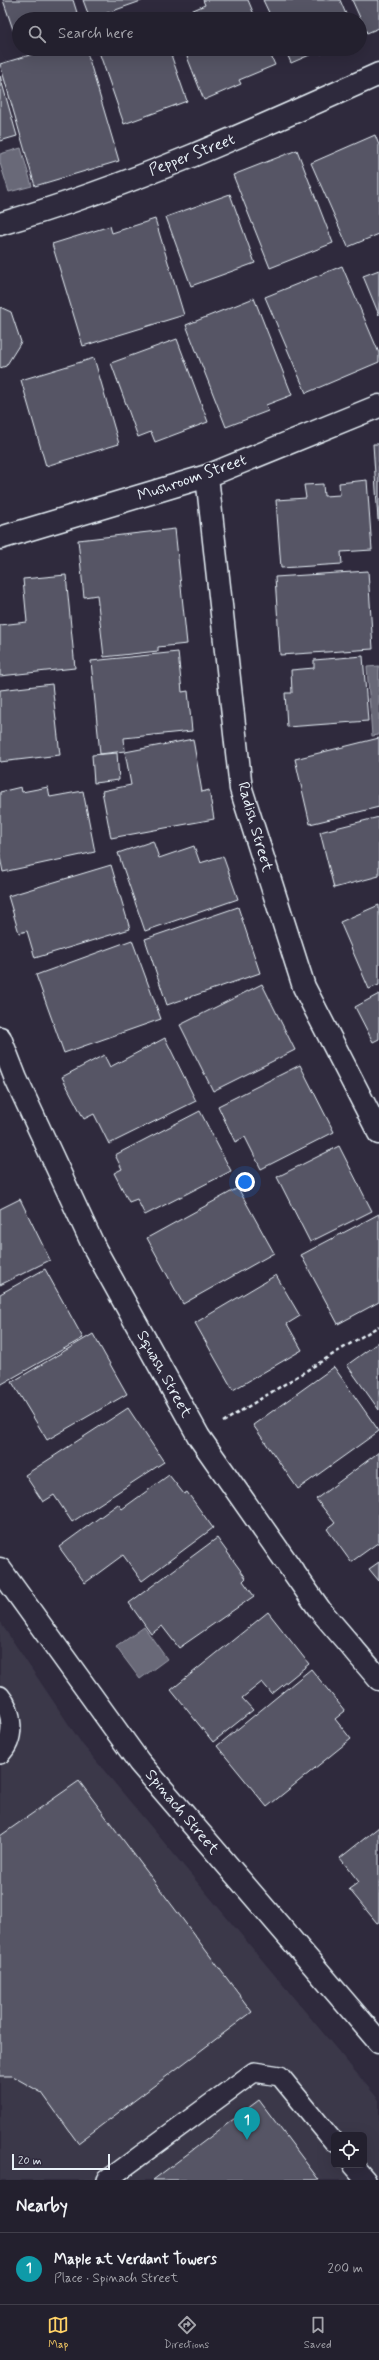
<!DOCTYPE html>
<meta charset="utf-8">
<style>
:root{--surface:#23202e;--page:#2f2d3a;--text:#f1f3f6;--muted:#a3a3aa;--line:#403e4a;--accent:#ffd166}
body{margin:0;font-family:Mynerve,sans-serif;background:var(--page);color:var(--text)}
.controls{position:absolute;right:12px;bottom:12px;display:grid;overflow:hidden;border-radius:6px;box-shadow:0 4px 16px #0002}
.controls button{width:36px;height:36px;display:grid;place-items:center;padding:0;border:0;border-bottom:1px solid var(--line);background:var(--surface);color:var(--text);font:20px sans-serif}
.scale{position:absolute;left:12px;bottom:10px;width:98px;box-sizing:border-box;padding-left:4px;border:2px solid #e8f1f8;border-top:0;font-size:11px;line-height:14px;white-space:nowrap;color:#e8f1f8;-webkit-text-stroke:3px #2f2a3d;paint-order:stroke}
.you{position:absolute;left:245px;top:1182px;width:14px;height:14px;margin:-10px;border:3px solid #fff;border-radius:50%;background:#1a73e8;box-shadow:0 0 0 6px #1a73e833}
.badge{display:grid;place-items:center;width:26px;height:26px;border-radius:50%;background:var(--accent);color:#fff;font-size:13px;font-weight:700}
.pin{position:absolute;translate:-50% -33px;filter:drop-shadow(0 1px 2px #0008)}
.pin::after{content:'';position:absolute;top:21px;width:14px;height:12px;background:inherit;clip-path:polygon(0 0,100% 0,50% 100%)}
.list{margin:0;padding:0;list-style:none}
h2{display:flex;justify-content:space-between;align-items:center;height:52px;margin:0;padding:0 16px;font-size:17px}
h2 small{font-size:13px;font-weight:400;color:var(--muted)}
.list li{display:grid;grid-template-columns:26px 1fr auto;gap:12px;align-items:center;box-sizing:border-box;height:72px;padding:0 16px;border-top:1px solid var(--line)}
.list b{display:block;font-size:15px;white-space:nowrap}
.list p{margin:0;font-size:13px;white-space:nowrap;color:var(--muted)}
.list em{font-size:13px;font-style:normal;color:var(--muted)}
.icon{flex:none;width:22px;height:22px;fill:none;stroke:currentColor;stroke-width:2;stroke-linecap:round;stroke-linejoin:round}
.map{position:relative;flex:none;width:379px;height:2180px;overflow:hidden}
.search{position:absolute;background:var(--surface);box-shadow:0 4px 16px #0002;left:12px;right:12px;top:12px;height:44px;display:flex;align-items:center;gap:10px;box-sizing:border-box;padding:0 14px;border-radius:22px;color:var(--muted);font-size:15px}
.sheet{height:124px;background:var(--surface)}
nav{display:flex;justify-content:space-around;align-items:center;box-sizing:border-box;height:56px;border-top:1px solid var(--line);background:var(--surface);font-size:11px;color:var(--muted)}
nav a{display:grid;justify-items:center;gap:2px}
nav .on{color:var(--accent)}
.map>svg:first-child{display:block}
.built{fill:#3b3749;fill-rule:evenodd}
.water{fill:#696978;stroke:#9c9fab}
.building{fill:#575565;stroke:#e8f1f8}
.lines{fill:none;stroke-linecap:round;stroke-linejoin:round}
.lane-casing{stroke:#e8f1f8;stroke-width:22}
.street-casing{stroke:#e8f1f8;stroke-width:25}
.path{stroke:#e8f1f8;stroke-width:2.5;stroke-dasharray:4 3;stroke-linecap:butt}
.lane{stroke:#2f2a3d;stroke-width:19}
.street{stroke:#2f2a3d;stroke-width:22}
.labels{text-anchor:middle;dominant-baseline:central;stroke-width:3.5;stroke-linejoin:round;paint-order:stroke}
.street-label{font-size:16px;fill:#e8f1f8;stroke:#2f2a3d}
</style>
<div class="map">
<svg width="379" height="2180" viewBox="0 0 379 2180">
<rect width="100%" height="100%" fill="#2f2a3d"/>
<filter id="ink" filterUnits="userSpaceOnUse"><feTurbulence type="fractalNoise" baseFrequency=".025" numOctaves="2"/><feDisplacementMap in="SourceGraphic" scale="8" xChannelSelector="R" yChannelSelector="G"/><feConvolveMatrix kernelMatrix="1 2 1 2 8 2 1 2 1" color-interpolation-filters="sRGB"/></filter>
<g filter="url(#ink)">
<path class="built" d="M0 1622 82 1744 379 2100V2180H0ZM334 2135H364V2165H334Z"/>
<path class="water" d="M21 148 32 186 9 192 0 163V154Z
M379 666V735L372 736 367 667Z
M144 1627 167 1659 140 1679 116 1647Z"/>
<path class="building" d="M3 0H73L79 19H19V47Z
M83 0H144L90 19Z
M203 0H248L256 19H172L205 5Z
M263 0H340L348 19H272Z
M352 0H379V28L367 33Z
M156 14 158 19H143Z
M50 49H86L119 161 35 186 0 64Z
M98 49H169L187 101 124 124Z
M184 49H268L275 65 239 80 241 84 204 100Z
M285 49H333L321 54 319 51 291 63Z
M0 76 17 136 0 141Z
M375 135 379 145V234L348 247 311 163Z
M297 150 333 243 270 268 233 175Z
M230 194 255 263 191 286 166 217Z
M155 219 184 315 83 346 52 244 110 226 112 233Z
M342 266 379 353V362L306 393 265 297Z
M379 270V315L363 276Z
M254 298 292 395 266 405 268 411 226 427 186 325Z
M0 307 11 312 21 342 6 366 0 368Z
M177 339 208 422 155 442 151 432 138 437 111 363Z
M94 358 119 444 46 466 21 380Z
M373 444H379V520H378Z
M367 480 372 550 341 552 342 564 281 568 276 500 306 498 304 485 323 484 324 496 340 495 339 483Z
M175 529 187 644 158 647V651L104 657 97 595 84 597 78 540Z
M368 571 373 649 280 655 275 577Z
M66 575 75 668 0 676V625L27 622 23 579Z
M178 652 182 692 188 691 192 731 124 738 125 751 100 754 91 661Z
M363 656 368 721 287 727 285 693H292L291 670 314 668V660Z
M52 684 60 755 0 762V690Z
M379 738V807L310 824 295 759Z
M193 739 202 792 209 790 214 819 111 838 102 791 131 785 125 752Z
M117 753 119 780 94 783 92 755Z
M21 787 22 792 48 787 50 797 83 791 95 852 3 872 0 857V792Z
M379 817V876L334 888 320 832Z
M153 841 159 858 194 846 200 863 223 856 238 899 145 931 118 853Z
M111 865 130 929 35 958 27 931 19 933 8 896Z
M379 905V985L369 989 340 922Z
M238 907 260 973 167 1005 145 939Z
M132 940 161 1019 64 1053 36 975Z
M262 984 295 1050 213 1091 180 1025Z
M379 994V1039L373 1042 355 1007Z
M165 1038 196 1101 109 1144 94 1114 84 1119 62 1077 104 1055 110 1067Z
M300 1065 334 1132 261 1169 245 1137 235 1142 218 1106Z
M200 1111 231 1171 145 1215 137 1199 129 1202 114 1173 122 1169 115 1155Z
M339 1146 372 1211 310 1242 277 1177Z
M238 1188 274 1253 183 1304 147 1238Z
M20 1199 50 1260 0 1285V1209Z
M379 1214V1302L338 1324 301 1255Z
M45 1269 83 1338 0 1385V1294Z
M276 1275 300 1316 287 1324 302 1350 233 1390 195 1323Z
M93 1334 127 1394 47 1440 12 1382Z
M379 1342V1410L347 1365Z
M334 1367 379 1431 298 1489 253 1425Z
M128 1408 164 1462 72 1522 54 1495 43 1502 25 1475Z
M379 1452V1542L351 1562 327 1529 335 1523 316 1499Z
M169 1475 184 1494 187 1492 213 1528 142 1581 123 1555 85 1583 59 1547 118 1504 122 1509Z
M217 1538 246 1578 243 1581 254 1596 179 1648 162 1626 151 1634 129 1603Z
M379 1562V1581L369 1569Z
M268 1612 309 1664 272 1694 262 1682 242 1698 253 1710 213 1742 171 1690Z
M311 1669 345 1711 335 1719 351 1739 267 1807 217 1746Z
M79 1781 252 2012 78 2143 42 2093 12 2076H0V1836Z
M379 1827V1922L377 1923 349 1889 359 1882 340 1858Z
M259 2100 319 2180H153Z"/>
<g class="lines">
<g class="lane-casing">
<path id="lane" d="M0 1696C13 1711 16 1739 0 1754
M353 2165 366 2180
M107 2180 254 2072 280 2076 334 2142"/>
</g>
<g class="street-casing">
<path id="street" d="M0 224C131 186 255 130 379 74
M207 476 241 789 304 987 379 1133
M0 538 207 476 379 406
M0 1038 16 1079 95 1249 199 1437 320 1610 379 1679
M0 1569 139 1762 379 2042"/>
</g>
<path class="path" d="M223 1422 379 1326"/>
<use href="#lane" class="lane"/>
<use href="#street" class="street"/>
</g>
</g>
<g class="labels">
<g class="street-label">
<text transform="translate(192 155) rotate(-21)">Pepper Street</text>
<text transform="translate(192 478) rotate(-19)">Mushroom Street</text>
<text transform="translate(255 827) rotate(74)">Radish Street</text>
<text transform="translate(164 1374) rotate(61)">Squash Street</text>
<text transform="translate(182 1812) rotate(50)">Spinach Street</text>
</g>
</g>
</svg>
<div class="controls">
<button><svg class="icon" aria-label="locate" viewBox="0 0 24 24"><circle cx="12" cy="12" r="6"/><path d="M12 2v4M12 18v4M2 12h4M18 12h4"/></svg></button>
</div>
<div class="scale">20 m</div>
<div class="you"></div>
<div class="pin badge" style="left:247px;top:2140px;background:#0f9aa8">1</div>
<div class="search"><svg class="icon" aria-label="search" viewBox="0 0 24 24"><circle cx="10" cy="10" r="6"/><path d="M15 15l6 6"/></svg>Search here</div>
</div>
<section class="sheet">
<h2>Nearby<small></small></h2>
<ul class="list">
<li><span class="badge" style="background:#0f9aa8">1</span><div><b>Maple at Verdant Towers</b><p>Place · Spinach Street</p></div><em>200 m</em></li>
</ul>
</section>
<nav>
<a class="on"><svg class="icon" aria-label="map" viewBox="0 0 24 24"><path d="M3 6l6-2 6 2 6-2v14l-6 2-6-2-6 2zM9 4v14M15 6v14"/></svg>Map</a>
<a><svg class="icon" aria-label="directions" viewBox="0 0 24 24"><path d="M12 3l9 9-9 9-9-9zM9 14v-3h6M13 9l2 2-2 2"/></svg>Directions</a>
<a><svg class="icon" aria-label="saved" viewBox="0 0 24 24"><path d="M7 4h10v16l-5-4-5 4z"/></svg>Saved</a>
</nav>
